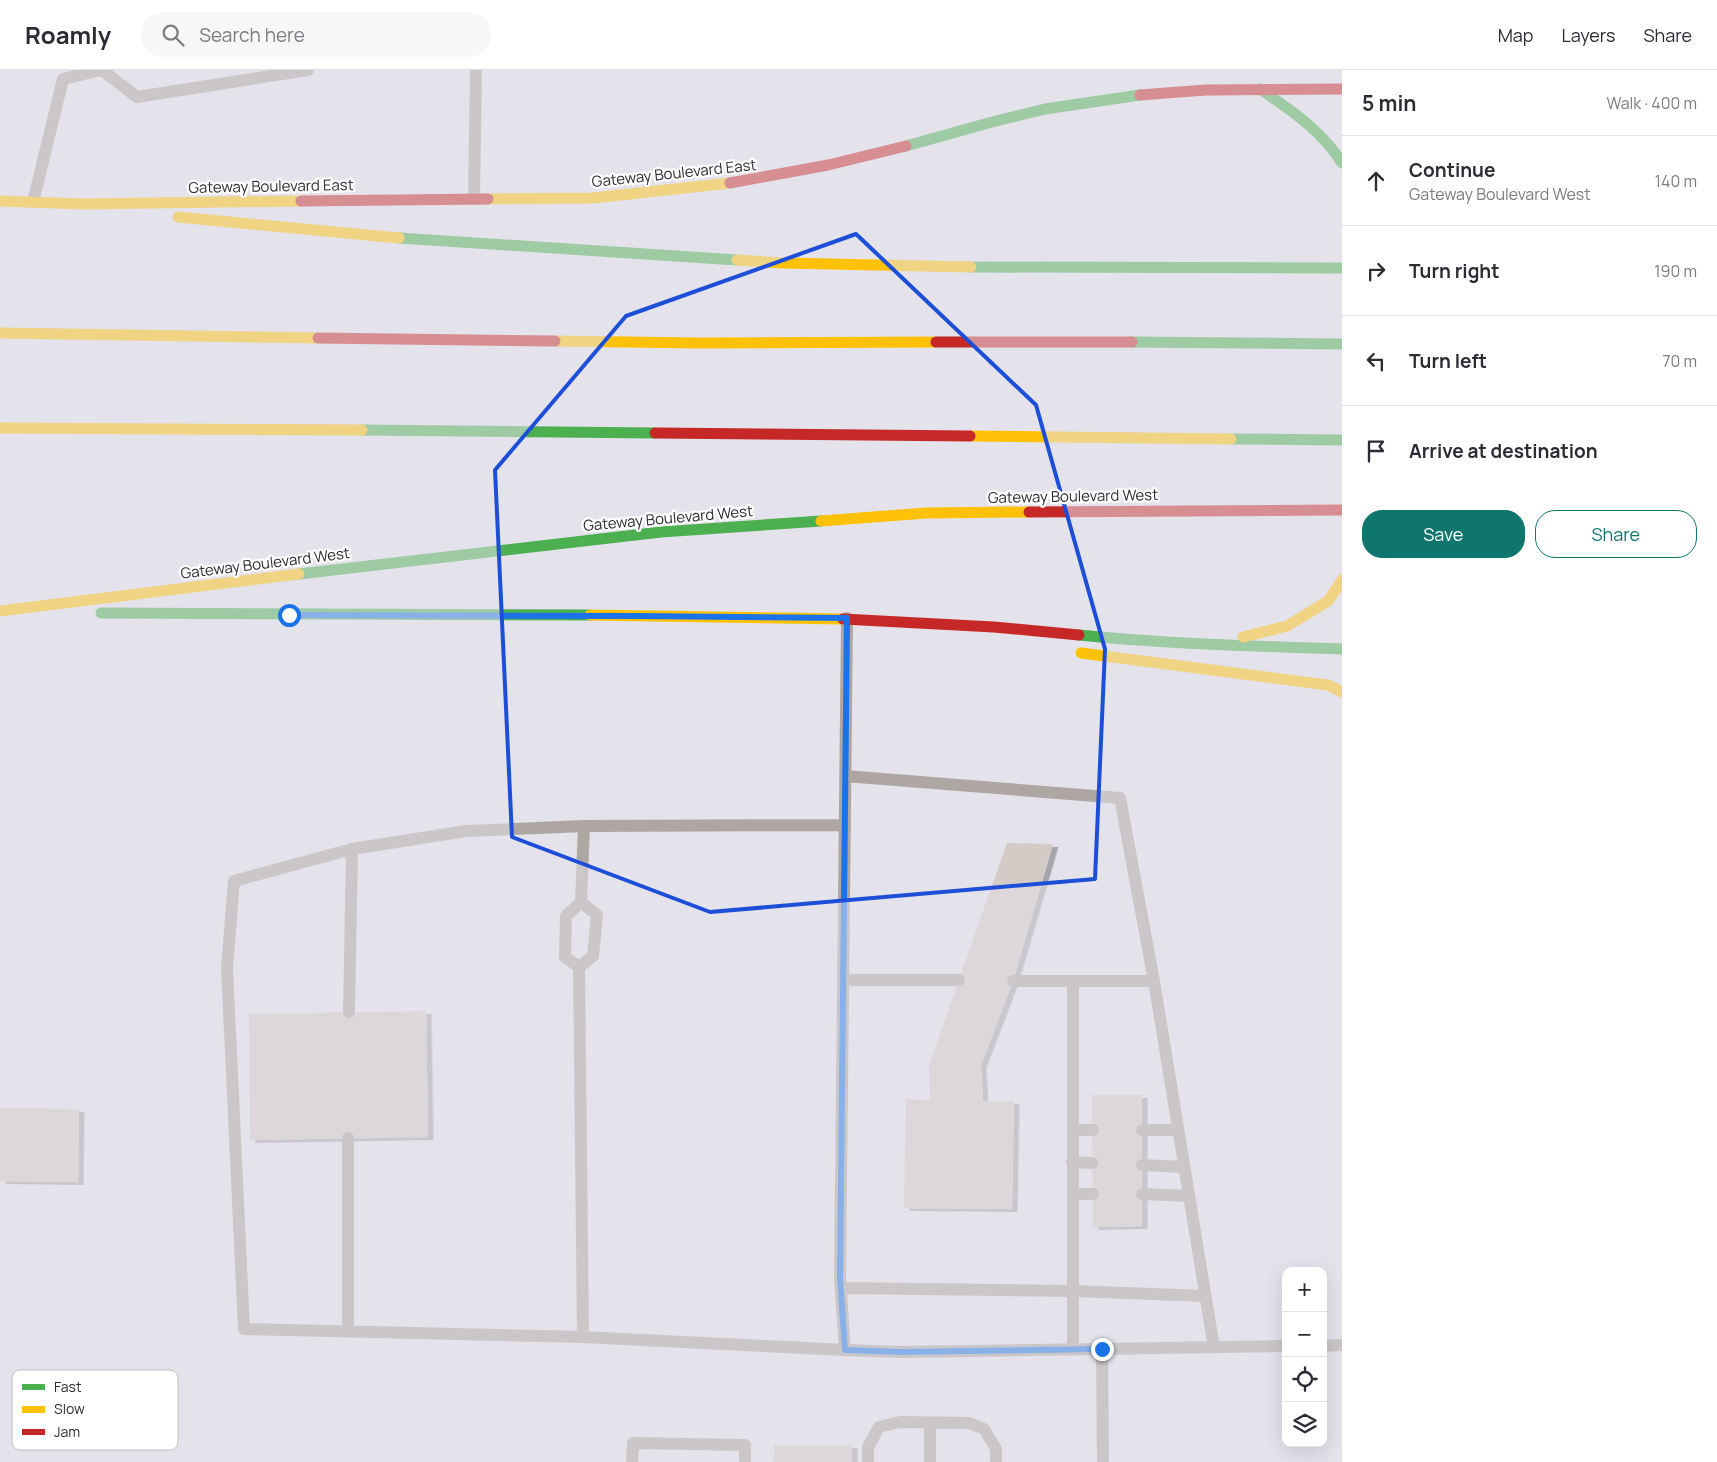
<!DOCTYPE html>
<meta charset="utf-8">
<style>
:root{--surface:#fff;--page:#f7f7f7;--text:#2b2b33;--muted:#7c7c81;--line:#e1e1e2;--accent:#0f766e}
body{margin:0;font-family:Manrope,sans-serif;background:var(--page);color:var(--text)}
.controls{position:absolute;right:15px;bottom:15px;display:grid;overflow:hidden;border-radius:10px;box-shadow:0 5px 20px #0002}
.controls button{width:45px;height:45px;display:grid;place-items:center;padding:0;border:0;border-bottom:1px solid var(--line);background:var(--surface);color:var(--text);font:25px sans-serif}
.stop{position:absolute;width:15px;height:15px;margin:-11px;border:4px solid #1a73e8;border-radius:50%;background:#fff}
.stop.end{background:#1a73e8;border-color:#fff;box-shadow:0 1px 5px #0008}
.list{margin:0;padding:0;list-style:none}
h2{display:flex;justify-content:space-between;align-items:center;height:65px;margin:0;padding:0 20px;font-size:21px}
h2 small{font-size:16px;font-weight:400;color:var(--muted)}
.list li{display:grid;grid-template-columns:32px 1fr auto;gap:15px;align-items:center;box-sizing:border-box;height:90px;padding:0 20px;border-top:1px solid var(--line)}
.list b{display:block;font-size:19px;white-space:nowrap}
.list p{margin:0;font-size:16px;white-space:nowrap;color:var(--muted)}
.list em{font-size:16px;font-style:normal;color:var(--muted)}
.actions{display:flex;gap:10px;padding:15px 20px}
.actions a{flex:1;padding:11px 0;border:1px solid var(--accent);border-radius:20px;text-align:center;font-size:18px;color:var(--accent)}
.actions .main{background:var(--accent);color:#fff}
.icon{flex:none;width:28px;height:28px;fill:none;stroke:currentColor;stroke-width:2;stroke-linecap:round;stroke-linejoin:round}
.map{position:relative;flex:none;width:1342px;height:1392px;overflow:hidden}
header{display:flex;align-items:center;gap:30px;box-sizing:border-box;height:70px;padding:0 25px;background:var(--surface);border-bottom:1px solid var(--line)}
header strong{font-size:24px}
nav{display:flex;gap:28px;margin-inline-start:auto;font-size:18px}
.search{width:350px;height:45px;background:var(--page);display:flex;align-items:center;gap:12px;box-sizing:border-box;padding:0 18px;border-radius:28px;color:var(--muted);font-size:19px}
main{display:flex}
aside{flex:1;background:var(--surface)}
.map>svg:first-child{display:block}
.building{fill:#d5cbc6;filter:url(#shadow)}
.lines{fill:none;stroke-linecap:round;stroke-linejoin:round}
.lane{stroke:#aea6a3;stroke-width:12}
.fast{stroke:#4caf50;stroke-width:11}
.slow{stroke:#ffc107;stroke-width:11}
.jam{stroke:#c62828;stroke-width:11}
.route{stroke:#1a73e8;stroke-width:6}
.marked{fill:none;stroke:#1d4ed8;stroke-width:4;stroke-linejoin:round}
.labels{text-anchor:middle;dominant-baseline:central;stroke-width:4.5;stroke-linejoin:round;paint-order:stroke}
.street-label{font-size:15px;fill:#2c2b30;stroke:#fff}
.key{fill:#fff;stroke:#c0bfc1;stroke-width:1}
.key-label{font-size:14px;fill:#2c2b30}
</style>
<header>
<strong>Roamly</strong>
<div class="search"><svg class="icon" aria-label="search" viewBox="0 0 24 24"><circle cx="10" cy="10" r="6"/><path d="M15 15l6 6"/></svg>Search here</div>
<nav><a>Map</a><a>Layers</a><a>Share</a></nav>
</header>
<main>
<div class="map">
<svg width="1342" height="1392" viewBox="0 0 1342 1392">
<defs>
<filter id="shadow"><feDropShadow dx="5.5" dy="3" stdDeviation="0" flood-color="#0004"/></filter>
</defs>
<rect width="100%" height="100%" fill="#e4e2ea"/>
<path class="building" d="M1007 773 1053 774 1013 911 981 995 983 1031H1014L1012 1139 904 1138 906 1029 930 1030 929 995Z
M426 941 428 1067 250 1070 249 944Z
M1092 1025H1142V1156L1093 1157Z
M0 1038 79 1039 78 1112 0 1111Z
M774 1375H852V1392H773Z"/>
<g class="lines">
<path class="lane" d="M102 0 137 27 308 0
M474 129 476 0
M33 132 63 9 101 0
M847 548 840 1208 845 1280 902 1282 1286 1276
M845 706 1120 728 1154 911 1214 1278
M844 755 584 756 466 761 352 779 234 811 227 898 244 1259 583 1267 845 1280
M579 897 583 1267
M579 897 565 887 566 846 581 832 584 756
M579 897 593 886 597 845 581 832
M843 910H959
M1013 911H1154
M1073 911V1280
M349 942 352 779
M1073 1060H1093
M1142 1060H1178
M1072 1092 1092 1093
M1142 1095 1184 1097
M1073 1124H1093
M1142 1124 1189 1126
M841 1218 1073 1221 1205 1226
M348 1261V1068
M1323 1276 1342 1275
M1102 1279 1103 1392
M632 1392 633 1373 745 1375V1392
M868 1392V1377L879 1357 900 1352 969 1353 984 1359 996 1379V1392
M930 1392V1353"/>
<path class="fast" d="M1260 19C1291 40 1322 61 1342 93
M906 76 992 52 1045 39 1140 25
M399 168 737 190
M971 197 1342 198
M1132 272 1342 274
M362 360 655 363
M1231 369 1342 370
M299 504 661 462 821 451
M101 543 590 545
M1079 565C1167 574 1254 576 1342 579"/>
<path class="slow" d="M488 129 593 128 730 113
M0 131 83 134 301 131
M178 147 399 168
M737 190 782 193 971 197
M0 263 318 268
M555 271 698 273 936 272
M0 358 362 360
M970 366 1231 369
M821 451 926 443 1029 442
M0 541 299 504
M590 545 843 549
M1243 567 1287 556 1328 531 1342 510
M1081 583 1328 615 1342 622"/>
<path class="jam" d="M1140 25 1206 20 1342 19
M730 113 828 95 906 76
M301 131 488 129
M318 268 555 271
M936 272H1132
M655 363 970 366
M1029 442 1342 440
M843 549 994 557 1079 565"/>
</g>
<g class="lines">
<path class="route" d="M289 545 636 546 847 548 840 1208 845 1280 902 1282 1102 1279"/>
</g>
<path d="M0 0H1342V1392H0ZM856 164 1036 335 1105 579 1095 809 710 842 512 767 495 400 626 246Z" fill="#e4e2ea" fill-opacity=".55" fill-rule="evenodd"/>
<path class="marked" d="M856 164 1036 335 1105 579 1095 809 710 842 512 767 495 400 626 246Z"/>
<g class="labels">
<g class="street-label">
<text transform="translate(674 103) rotate(-6)">Gateway Boulevard East</text>
<text transform="translate(271 116) rotate(-1)">Gateway Boulevard East</text>
<text transform="translate(1073 426) rotate(-1)">Gateway Boulevard West</text>
<text transform="translate(668 448) rotate(-5)">Gateway Boulevard West</text>
<text transform="translate(265 493) rotate(-7)">Gateway Boulevard West</text>
</g>
</g>
<rect x="12" y="1300" width="166" height="80" rx="8" class="key"/>
<rect x="22" y="1314" width="23" height="6" fill="#4caf50"/>
<rect x="22" y="1336" width="23" height="7" fill="#ffc107"/>
<rect x="22" y="1359" width="23" height="6" fill="#c62828"/>
<g class="key-label">
<text x="54" y="1322">Fast</text>
<text x="54" y="1344">Slow</text>
<text x="54" y="1367">Jam</text>
</g>
</svg>
<div class="controls">
<button>+</button>
<button>−</button>
<button><svg class="icon" aria-label="locate" viewBox="0 0 24 24"><circle cx="12" cy="12" r="6"/><path d="M12 2v4M12 18v4M2 12h4M18 12h4"/></svg></button>
<button><svg class="icon" aria-label="layers" viewBox="0 0 24 24"><path d="M12 4l9 5-9 5-9-5zM3 14l9 5 9-5"/></svg></button>
</div>
<div class="stop" style="left:289px;top:545px"></div>
<div class="stop end" style="left:1102px;top:1279px"></div>
</div>
<aside>
<h2>5 min<small>Walk · 400 m</small></h2>
<ul class="list">
<li><svg class="icon" aria-label="ahead" viewBox="0 0 24 24"><path d="M12 20V5M6 11l6-6 6 6"/></svg><div><b>Continue</b><p>Gateway Boulevard West</p></div><em>140 m</em></li>
<li><svg class="icon" aria-label="right" viewBox="0 0 24 24"><path d="M7 20v-9h11M14 6l5 5-5 5"/></svg><div><b>Turn right</b></div><em>190 m</em></li>
<li><svg class="icon" aria-label="left" viewBox="0 0 24 24"><path d="M17 20v-9H6M10 6l-5 5 5 5"/></svg><div><b>Turn left</b></div><em>70 m</em></li>
<li><svg class="icon" aria-label="arrive" viewBox="0 0 24 24"><path d="M6 21V4h12l-3 4 3 4H6"/></svg><div><b>Arrive at destination</b></div></li>
</ul>
<div class="actions"><a class="main">Save</a><a>Share</a></div>
</aside>
</main>
